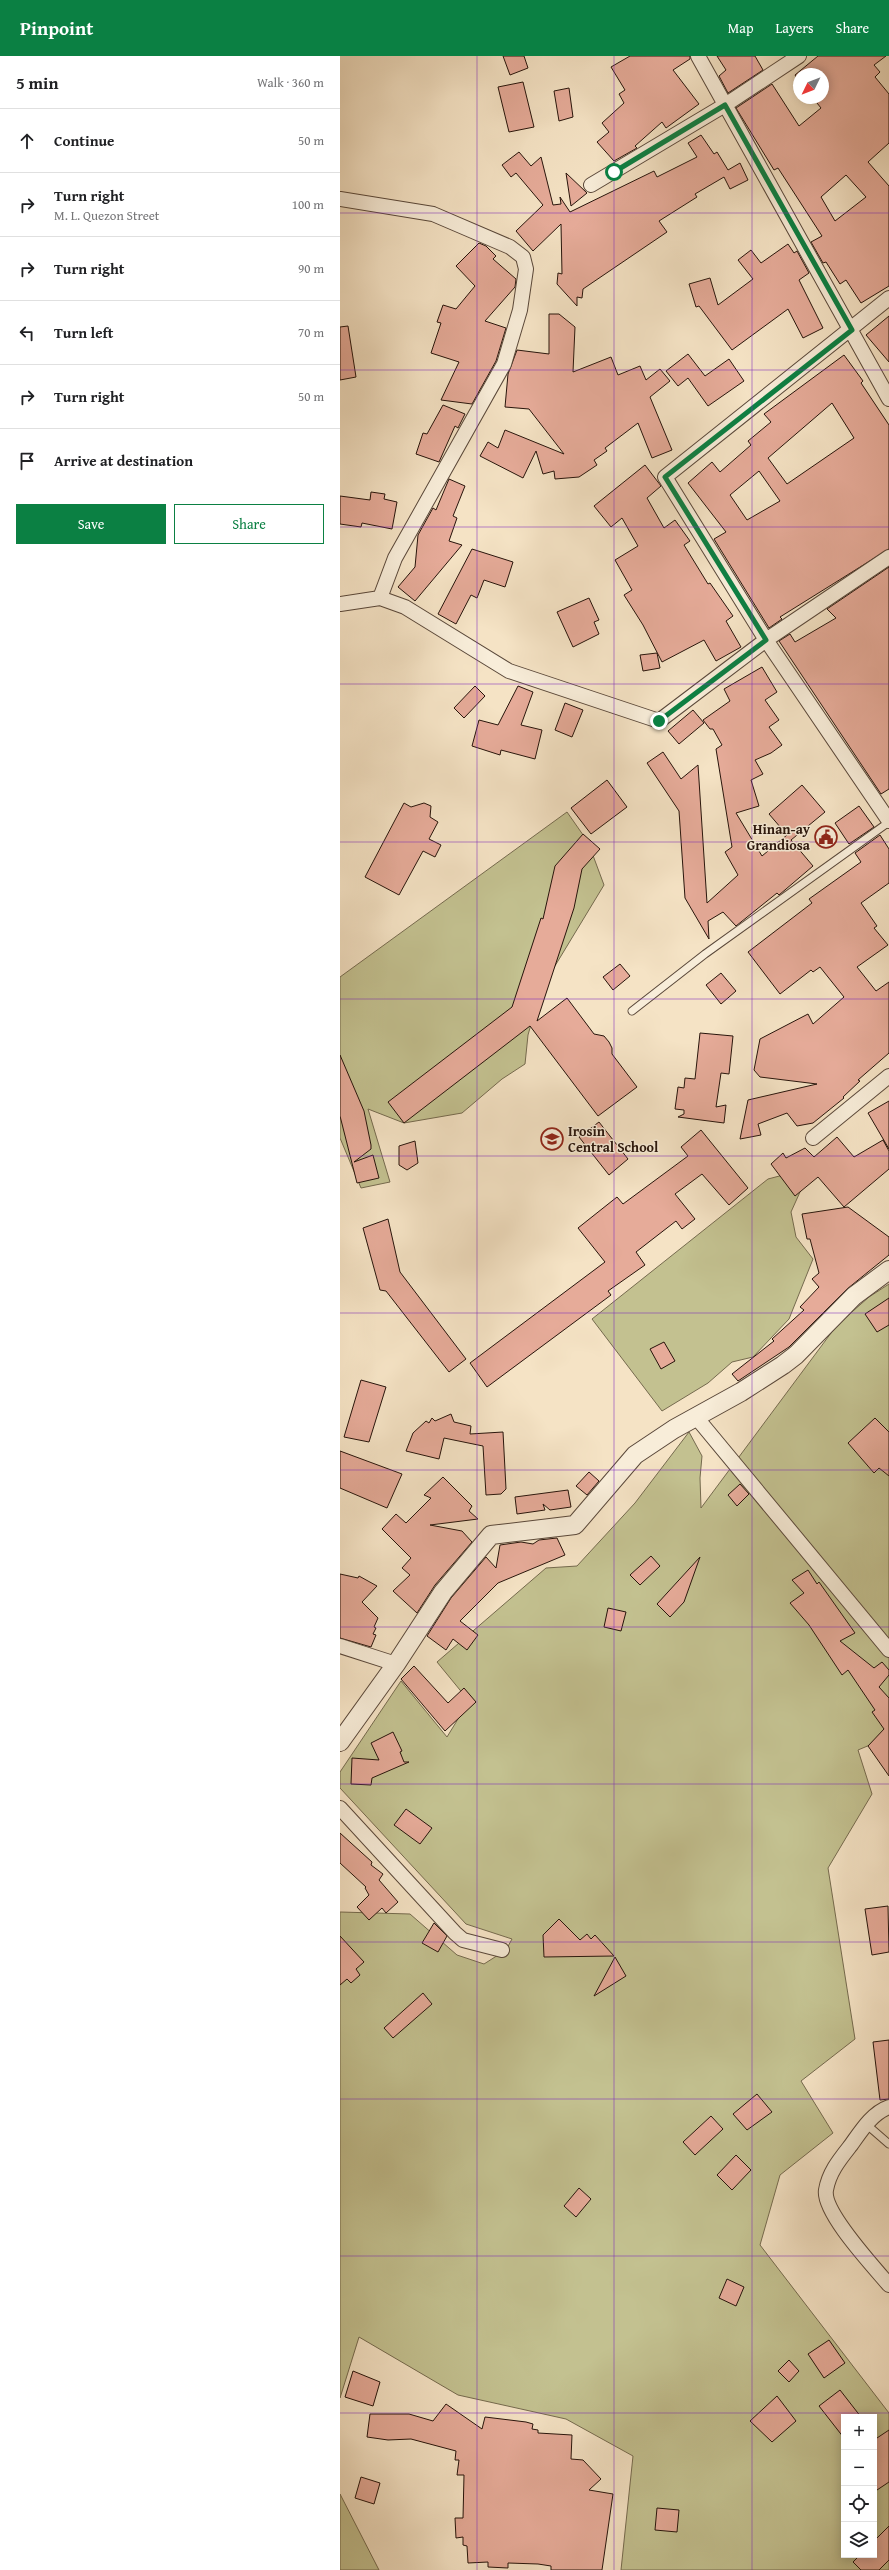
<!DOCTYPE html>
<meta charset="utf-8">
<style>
:root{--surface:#fff;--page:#f2f2f2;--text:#202124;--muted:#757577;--line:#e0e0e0;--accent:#0b8043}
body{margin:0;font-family:"Gentium Book Plus",serif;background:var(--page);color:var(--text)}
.controls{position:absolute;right:12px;bottom:12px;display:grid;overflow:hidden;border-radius:0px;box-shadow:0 2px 10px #0003}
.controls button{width:36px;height:36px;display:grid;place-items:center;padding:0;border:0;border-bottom:1px solid var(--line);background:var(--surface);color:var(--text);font:20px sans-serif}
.compass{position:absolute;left:453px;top:12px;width:36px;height:36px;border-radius:50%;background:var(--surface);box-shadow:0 2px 10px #0003;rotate:227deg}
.stop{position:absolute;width:12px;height:12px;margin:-9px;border:3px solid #0b8043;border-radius:50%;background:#fff}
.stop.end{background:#0b8043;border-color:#fff;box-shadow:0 1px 4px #0008}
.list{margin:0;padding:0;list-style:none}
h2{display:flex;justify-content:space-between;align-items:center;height:52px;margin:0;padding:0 16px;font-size:17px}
h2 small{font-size:13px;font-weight:400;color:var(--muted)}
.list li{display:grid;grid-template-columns:26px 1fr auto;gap:12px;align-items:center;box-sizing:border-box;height:64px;padding:0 16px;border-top:1px solid var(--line)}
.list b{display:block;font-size:15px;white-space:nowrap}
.list p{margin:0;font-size:13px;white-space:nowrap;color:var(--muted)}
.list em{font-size:13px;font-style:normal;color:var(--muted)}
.actions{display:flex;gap:8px;padding:12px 16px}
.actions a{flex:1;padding:9px 0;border:1px solid var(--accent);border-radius:0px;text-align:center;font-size:14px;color:var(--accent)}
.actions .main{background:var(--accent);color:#fff}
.icon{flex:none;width:22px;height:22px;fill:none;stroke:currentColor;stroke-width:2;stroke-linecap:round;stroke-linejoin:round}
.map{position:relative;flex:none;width:549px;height:2514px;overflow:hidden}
header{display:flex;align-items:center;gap:24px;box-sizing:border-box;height:56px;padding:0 20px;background:var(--accent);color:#fff}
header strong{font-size:19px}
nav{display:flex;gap:22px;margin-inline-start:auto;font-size:14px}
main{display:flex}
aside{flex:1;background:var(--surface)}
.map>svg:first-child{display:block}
.green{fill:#c3c190;stroke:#756a4e;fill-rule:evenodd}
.building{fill:#e6ab99;stroke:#27140b;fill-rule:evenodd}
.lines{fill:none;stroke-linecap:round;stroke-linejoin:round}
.service-casing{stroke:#5a483a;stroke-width:9}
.minor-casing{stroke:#5a483a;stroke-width:16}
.tertiary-casing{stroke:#5a483a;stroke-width:20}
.service{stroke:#f8edd9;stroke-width:7}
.minor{stroke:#f8edd9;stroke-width:14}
.tertiary{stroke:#f8edd9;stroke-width:18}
.route{stroke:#0b8043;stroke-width:5}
.grid{fill:none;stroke:#7b2cbf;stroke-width:1;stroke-opacity:0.55}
.labels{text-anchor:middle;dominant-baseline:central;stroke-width:3;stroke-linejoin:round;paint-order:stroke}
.poi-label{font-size:14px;font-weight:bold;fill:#27140b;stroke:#f8edd9;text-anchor:end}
</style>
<header>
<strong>Pinpoint</strong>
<nav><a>Map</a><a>Layers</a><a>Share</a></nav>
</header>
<main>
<aside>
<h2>5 min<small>Walk · 360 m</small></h2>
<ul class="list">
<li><svg class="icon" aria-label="ahead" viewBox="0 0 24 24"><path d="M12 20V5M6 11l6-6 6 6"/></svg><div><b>Continue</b></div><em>50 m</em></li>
<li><svg class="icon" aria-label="right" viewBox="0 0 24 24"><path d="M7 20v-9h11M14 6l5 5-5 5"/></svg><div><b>Turn right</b><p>M. L. Quezon Street</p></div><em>100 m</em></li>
<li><svg class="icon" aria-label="right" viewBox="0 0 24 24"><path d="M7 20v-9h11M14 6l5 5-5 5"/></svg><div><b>Turn right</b></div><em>90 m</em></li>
<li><svg class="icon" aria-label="left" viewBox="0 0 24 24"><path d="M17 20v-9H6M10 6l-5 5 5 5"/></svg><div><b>Turn left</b></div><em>70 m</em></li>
<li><svg class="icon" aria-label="right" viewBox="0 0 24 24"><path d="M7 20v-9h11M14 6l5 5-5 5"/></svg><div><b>Turn right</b></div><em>50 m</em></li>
<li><svg class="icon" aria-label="arrive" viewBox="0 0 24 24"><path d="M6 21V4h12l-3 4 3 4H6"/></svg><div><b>Arrive at destination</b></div></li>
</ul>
<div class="actions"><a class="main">Save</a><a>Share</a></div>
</aside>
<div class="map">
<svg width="549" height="2514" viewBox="0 0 549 2514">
<rect width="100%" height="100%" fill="#f5e3c5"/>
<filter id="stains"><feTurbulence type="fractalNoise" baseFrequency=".005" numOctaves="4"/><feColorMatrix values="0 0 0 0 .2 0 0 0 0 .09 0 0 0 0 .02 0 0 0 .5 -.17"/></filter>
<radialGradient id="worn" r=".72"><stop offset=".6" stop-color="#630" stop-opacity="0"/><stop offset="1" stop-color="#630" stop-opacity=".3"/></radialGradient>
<path class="green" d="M227 756 248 786 264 829 201 933 188 979 185 1008 162 1023 122 1057 64 1067 28 1053 50 1126 21 1132 0 1082V921Z
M447 1118 460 1136 451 1156 456 1181 473 1203 449 1263 413 1301 392 1306 368 1327 322 1355 252 1263 428 1123Z
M549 1228V1681L518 1694 532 1738 488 1812 515 1983 461 2025 493 2077 440 2119 420 2189 549 2357V2514H281L293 2400 226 2363 118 2339 19 2281 0 2342V1856L70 1858 117 1899 144 1908 166 1894 172 1883 126 1868 0 1732V1716L61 1625 107 1681 129 1645 97 1606 206 1512 237 1510 295 1447 349 1376 362 1400 360 1422 361 1452 497 1269 529 1241ZM504 2361H534V2499H504Z
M0 2438 39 2514H0Z"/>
<path class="building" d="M163 0H184L188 12 170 19Z
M290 0H350V3L333 14 359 48 326 72 322 66 295 90 297 92 274 105 257 86 269 76 262 67 284 47 279 38 285 34 271 11Z
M377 0H415L423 14 388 37 379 20 386 14Z
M478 0H546L534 9 540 16 535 21 549 38V87L528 106 549 130V230L521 247 506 224 500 228 486 206 483 207 471 186 482 180 438 112 434 114 396 52 432 28 459 70 481 52 473 42H483V18H459V25L455 19ZM506 119 526 141 495 165 481 141Z
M183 26 194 71 169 76 158 31Z
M229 32 233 61 219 65 214 35Z
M361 79 374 98 377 96 388 114 400 107 408 124 390 133 384 121 355 138 357 141 319 165 327 176 243 233 242 242 237 241V250L217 228 218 217 222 218 221 168 193 195 176 175 203 149 176 117 171 121 162 109 179 96 191 110 201 101 213 149 221 148 220 141 230 156 314 115 317 121 357 101 348 87Z
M226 117 247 137 231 150Z
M139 187 146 190 156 200 153 203 176 223 175 231 145 265 166 272 156 305 132 348 101 344 119 306 91 297 101 267 97 266 103 249 116 253 135 230 116 210Z
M448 188 454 197 457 195 469 217 459 224 483 272 463 282 448 253 392 294 359 250 356 251 349 228 370 222 378 249 413 223 398 204 411 194 421 207Z
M209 258H219L235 271 233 316 271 301 278 319 300 310 306 324 320 313 330 325 310 341 332 394 312 402 298 367 265 392 267 395 254 404 257 409 239 421 215 423 214 415 203 418 196 395 183 422 140 400 148 386 158 392 165 374 224 398 189 353 165 351 168 318 177 294 209 298Z
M549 260V306L526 279Z
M8 270 16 321 0 324V271Z
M348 298 365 320 389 303 404 325 368 350 348 322 338 330 326 315Z
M504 299 523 325 521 327 549 369V493L440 561 442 563 429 572 374 483 386 476 348 427 372 406 380 416 411 389 408 385 431 366 424 358ZM492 347 514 382 447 428 428 402ZM419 415 440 445 407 464 390 439Z
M103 349 125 358 118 372 115 370 99 406 76 398 83 377 87 378Z
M305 409 321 430 307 442 324 472 335 464 350 485 344 489 368 528 370 527 393 560 386 565 401 591 376 605 364 584 322 606 303 569 284 539 292 534 275 504 298 490 282 462 271 471 254 450Z
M109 423 125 430 113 460 117 462 109 485 122 489 75 545 58 531 75 511 78 479 93 452 96 454Z
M31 436 45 438 44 443 57 446 52 473 22 467 21 471 0 468V440L30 444Z
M132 493 173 506 165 531 144 524 137 542 131 539 116 568 98 558Z
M549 511V733L541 738 439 585 450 578 455 586 496 562 487 553Z
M249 542 259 564 254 566 259 578 233 591 217 556Z
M317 597 320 612 303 615 300 599Z
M422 611 437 636 425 644 439 664 429 671 442 689 431 697 415 704 423 718 411 724 419 750 396 757 422 800 447 779 429 758 462 729 485 756 451 784 473 810 439 839 437 837 396 870 383 856 368 865 369 883 345 842 339 755 307 707 323 696 341 723 358 709 367 847 398 819 385 796 392 791 376 693 382 689 373 673H370L363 664 390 645 384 633Z
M135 630 145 640 124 662 114 652Z
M178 630 193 636 181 669 202 674 195 703 161 694 160 699 132 690 139 664 158 669Z
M225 647 243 654 232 681 215 674Z
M353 654 364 667 339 688 328 675Z
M267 724 287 751 251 778 231 752Z
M64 747 71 751 84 747 91 750 90 761 98 766 89 783 101 789 95 801 83 795 59 839 25 821Z
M519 750 534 771 509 788 495 767Z
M243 778 260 793 242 813 234 852 197 965 227 942 254 978 264 980 269 986 272 992V998L297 1031 258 1060 190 970 64 1067 48 1046 172 951 201 862 203 863 215 810Z
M540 779 549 793V827L521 847 537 870 534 872 548 889 517 911 536 935 549 926V997L518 1024 520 1025 503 1041 504 1042 473 1067 457 1070 447 1057 418 1068 421 1079 400 1083 408 1044 477 1028 420 1021 414 1014 420 983 468 958 473 968 504 941 480 911 473 916 471 914 440 938 408 896 472 847 469 843 521 806 515 797Z
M280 908 290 920 273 934 263 921Z
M381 917 396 935 381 948 366 929Z
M360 977 393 980 389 1018 381 1017 376 1051 386 1049 384 1067 338 1061 344 1058V1054L335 1053 338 1031 344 1032 345 1022 355 1023Z
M0 999 24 1055 31 1089V1093L14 1106 33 1099 39 1122 17 1127 0 1060Z
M549 1045V1093L528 1057Z
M259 1066 288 1103 269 1119 239 1081Z
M361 1074 408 1132 389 1149 362 1118 335 1138 355 1163 342 1173 336 1165 296 1196 305 1209 268 1235 271 1239 147 1331 130 1307 265 1206 238 1172 277 1141 283 1148 348 1100 341 1091Z
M497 1081 514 1101 543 1084 549 1095V1113L504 1151 478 1121 455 1140 431 1108 443 1097 446 1102 465 1092 474 1101Z
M75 1085 78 1107 67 1114 59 1109V1090Z
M508 1151 549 1181V1199L507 1233 449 1291 398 1325 392 1318 434 1285 432 1283 464 1254 460 1251 479 1231 472 1223 479 1217 470 1183H467L462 1158Z
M48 1163 60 1216 126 1303 109 1316 46 1235 40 1234 23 1172Z
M549 1242V1269L537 1276 525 1258Z
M324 1286 335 1305 321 1313 310 1293Z
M21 1324 46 1331 29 1386 4 1381Z
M111 1358 114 1366 131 1370 130 1378 163 1376 166 1433 161 1438 146 1439 143 1390 104 1382 99 1403 66 1395 73 1377 86 1365 89 1367 92 1362 95 1365Z
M535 1362 549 1376V1420L539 1412 534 1417 508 1387Z
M0 1395 62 1418 47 1452 0 1432Z
M249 1416 259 1425 247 1439 236 1430Z
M103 1421 132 1450 129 1455 138 1463 90 1469 122 1475 132 1486 95 1529 77 1557 53 1535 70 1519 62 1512 71 1502 42 1473 56 1458 66 1467 91 1442 84 1439Z
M400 1428 409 1438 397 1450 388 1439Z
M228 1434 231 1451 210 1454 203 1448 205 1454 177 1458 175 1441Z
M217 1482 225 1499 158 1527 120 1565 138 1579 127 1594 113 1583 106 1594 87 1580 111 1542 146 1501 156 1512 160 1489 181 1486 193 1488 199 1484Z
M311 1500 320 1510 300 1529 290 1519Z
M360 1501 344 1546 330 1561 317 1548Z
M468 1514 477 1528 479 1526 515 1577 500 1585 534 1612 542 1606 549 1614V1619L539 1631 549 1642V1720L528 1690 544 1673 532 1656 535 1654 508 1614 502 1619 469 1569 450 1547 464 1537 452 1524Z
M0 1518 18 1522 19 1520 37 1530 22 1546 38 1562 34 1571 36 1572 33 1578 36 1579 31 1591 0 1582Z
M268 1552 286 1556 281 1575 264 1571Z
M74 1610 108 1647 124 1632 136 1646 105 1675 61 1623Z
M53 1676 62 1695 60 1696 64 1706H69L32 1722 31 1729 11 1728 12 1702 39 1704 31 1687Z
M66 1753 92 1772 80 1788 54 1769Z
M0 1777 32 1806 31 1809 43 1818 39 1824 58 1846 46 1857 42 1852 29 1864 17 1851 29 1839 25 1832 26 1831 0 1807Z
M548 1850 549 1896 532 1899 525 1853Z
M219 1863 240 1884 247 1878 251 1883 255 1879 274 1900 204 1901 203 1879Z
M94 1867 107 1880 98 1896 82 1887Z
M0 1880 24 1906 16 1913 20 1919 11 1927 7 1923 0 1929Z
M275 1901 286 1920 254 1940Z
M83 1937 92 1948 53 1982 44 1972Z
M549 1984V2043L540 2044 533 1986Z
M417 2038 432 2056 407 2074 393 2058Z
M371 2060 383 2073 355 2099 343 2086Z
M396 2099 411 2114 392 2134 377 2119Z
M239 2132 251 2143 236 2161 224 2150Z
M387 2223 404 2231 396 2250 379 2242Z
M489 2284 505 2307 484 2322 468 2298Z
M449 2304 459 2315 449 2326 438 2315Z
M13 2315 40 2326 33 2350 5 2341Z
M500 2334 521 2361H504V2382L479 2350Z
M437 2340 456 2365 432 2386 410 2365Z
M106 2348 142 2373 145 2361 186 2366 193 2368 192 2373 198 2374V2377L232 2379 231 2403 243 2404 261 2423 249 2434 273 2438 262 2514H211V2510L198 2508 168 2507V2512L148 2511V2506L128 2507 127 2490 123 2489V2481L116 2482 115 2462H123L124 2419H117L119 2404H115L116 2395 71 2383 48 2384 27 2381 30 2358H69L93 2365Z
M549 2374V2426L534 2436V2384Z
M21 2421 40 2427 34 2448 15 2442Z
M317 2452 339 2454 337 2476 315 2474Z
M549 2470V2504L539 2514H521L513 2506 520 2499H534V2485Z"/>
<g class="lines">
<g class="service-casing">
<path id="service" d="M292 955 365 898 549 766
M526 2068 549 2088"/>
</g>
<g class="minor-casing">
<path id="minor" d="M358 0 549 343
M251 129 385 49 459 0
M0 143 93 158 170 191 183 201 186 213 180 254 164 308 55 502 40 542
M549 242 325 421 426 584 549 765
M0 548 40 542 65 551 169 615 319 665 426 584 549 501
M473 1082 549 1020
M356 1361 549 1594
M0 1590 56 1608
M0 1752 115 1877 123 1884 162 1894
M549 2051C532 2057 521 2075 511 2089 500 2103 489 2116 486 2134 482 2156 534 2211 549 2229"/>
</g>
<g class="tertiary-casing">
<path id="tertiary" d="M0 1686 56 1608 103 1536 151 1479 235 1469 295 1399 334 1373 401 1336 443 1309 456 1299 514 1240 549 1214"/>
</g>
<use href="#service" class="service"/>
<use href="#minor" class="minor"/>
<use href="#tertiary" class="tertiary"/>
</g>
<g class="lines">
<path class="route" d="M274 116 385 49 512 274 325 421 426 584 319 665"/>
</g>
<path class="grid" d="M137 0V2514M274 0V2514M412 0V2514M0 157H549M0 314H549M0 471H549M0 628H549M0 786H549M0 943H549M0 1100H549M0 1257H549M0 1414H549M0 1571H549M0 1728H549M0 1886H549M0 2043H549M0 2200H549M0 2357H549"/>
<defs>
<g id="civic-ring" transform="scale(1.15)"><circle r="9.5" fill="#f8edd9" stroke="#8f2418" stroke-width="1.5"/><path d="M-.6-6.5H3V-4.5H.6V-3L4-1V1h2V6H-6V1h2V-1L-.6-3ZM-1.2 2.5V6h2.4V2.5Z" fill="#8f2418"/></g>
<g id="school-ring" transform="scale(1.15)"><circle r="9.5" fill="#f8edd9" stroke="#8f2418" stroke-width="1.5"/><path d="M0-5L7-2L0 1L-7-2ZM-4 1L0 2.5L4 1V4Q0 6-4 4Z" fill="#8f2418"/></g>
</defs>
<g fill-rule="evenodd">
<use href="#civic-ring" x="486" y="781"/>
<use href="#school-ring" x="212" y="1083"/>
</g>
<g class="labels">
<g class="poi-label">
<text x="470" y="773">Hinan-ay<tspan x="470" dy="16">Grandiosa</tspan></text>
<text x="228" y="1075" text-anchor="start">Irosin<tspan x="228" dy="16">Central School</tspan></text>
</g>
</g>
<rect width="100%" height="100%" filter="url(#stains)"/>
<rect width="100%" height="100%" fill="url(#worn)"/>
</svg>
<div class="controls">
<button>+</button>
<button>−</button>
<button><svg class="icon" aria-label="locate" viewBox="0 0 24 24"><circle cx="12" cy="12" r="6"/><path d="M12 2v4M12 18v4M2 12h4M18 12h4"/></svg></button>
<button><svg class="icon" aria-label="layers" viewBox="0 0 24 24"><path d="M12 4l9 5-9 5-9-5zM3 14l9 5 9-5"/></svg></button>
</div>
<svg class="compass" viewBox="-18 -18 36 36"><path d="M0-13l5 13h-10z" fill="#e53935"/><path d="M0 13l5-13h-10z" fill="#757577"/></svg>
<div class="stop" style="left:274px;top:116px"></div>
<div class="stop end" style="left:319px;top:665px"></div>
</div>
</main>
